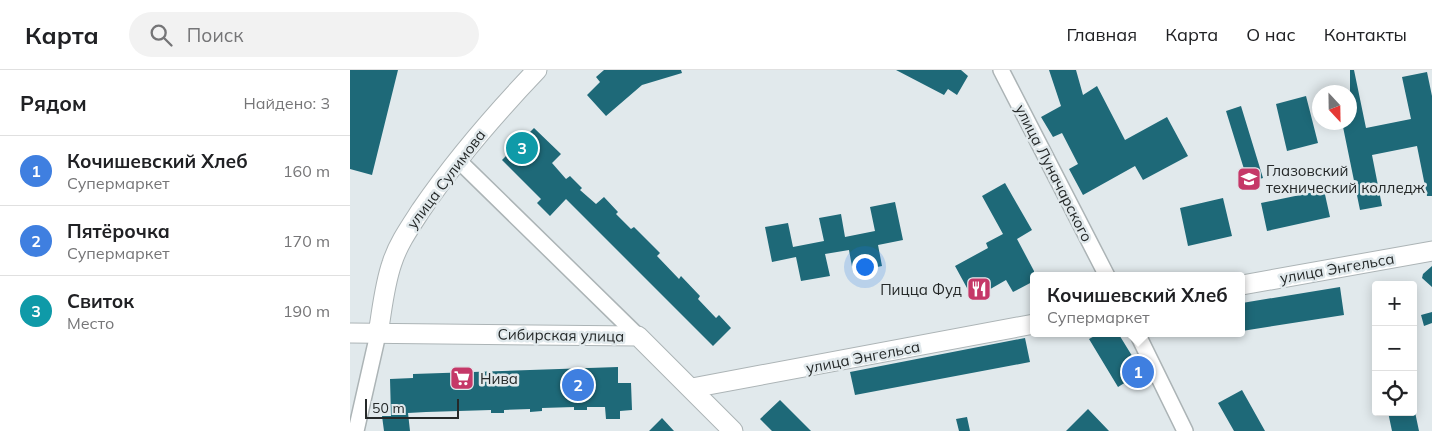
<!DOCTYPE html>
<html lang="ru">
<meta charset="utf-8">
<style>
:root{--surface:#fff;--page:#f2f2f2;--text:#202124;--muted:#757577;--line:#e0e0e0;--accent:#c53868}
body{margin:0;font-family:Mulish,sans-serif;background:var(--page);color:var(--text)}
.controls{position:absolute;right:15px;bottom:15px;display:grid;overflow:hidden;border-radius:5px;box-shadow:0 2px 12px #0003}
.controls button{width:45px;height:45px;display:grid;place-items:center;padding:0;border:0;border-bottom:1px solid var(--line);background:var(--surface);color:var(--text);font:25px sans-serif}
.compass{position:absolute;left:962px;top:15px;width:45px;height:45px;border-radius:50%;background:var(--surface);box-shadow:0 2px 12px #0003;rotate:158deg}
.scale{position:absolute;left:15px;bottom:12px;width:94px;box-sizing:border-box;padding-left:5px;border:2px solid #252929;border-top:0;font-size:14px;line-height:18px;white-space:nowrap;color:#252929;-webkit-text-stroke:4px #e1e9ec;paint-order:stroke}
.you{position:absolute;left:514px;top:196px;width:18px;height:18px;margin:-12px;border:4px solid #fff;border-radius:50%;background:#1a73e8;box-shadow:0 0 0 8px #1a73e833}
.badge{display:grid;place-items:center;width:32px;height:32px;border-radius:50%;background:var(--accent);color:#fff;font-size:16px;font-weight:700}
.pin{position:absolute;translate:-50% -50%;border:2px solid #fff;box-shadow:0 1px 5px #0006}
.popup{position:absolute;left:680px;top:202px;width:215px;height:65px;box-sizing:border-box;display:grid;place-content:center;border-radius:5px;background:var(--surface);filter:drop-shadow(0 1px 4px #0005);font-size:16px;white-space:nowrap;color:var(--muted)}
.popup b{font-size:19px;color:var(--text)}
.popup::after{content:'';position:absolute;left:50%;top:100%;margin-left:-10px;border:10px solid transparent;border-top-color:var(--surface)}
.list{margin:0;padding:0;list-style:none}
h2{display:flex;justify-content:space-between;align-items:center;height:65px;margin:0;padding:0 20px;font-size:21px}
h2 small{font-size:16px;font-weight:400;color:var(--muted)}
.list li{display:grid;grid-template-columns:32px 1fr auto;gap:15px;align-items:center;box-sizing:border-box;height:70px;padding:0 20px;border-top:1px solid var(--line)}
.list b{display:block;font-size:19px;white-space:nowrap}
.list p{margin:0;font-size:16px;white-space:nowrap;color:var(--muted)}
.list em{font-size:16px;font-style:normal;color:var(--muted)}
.icon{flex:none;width:28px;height:28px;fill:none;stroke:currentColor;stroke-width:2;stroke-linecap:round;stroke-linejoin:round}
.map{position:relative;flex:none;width:1082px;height:361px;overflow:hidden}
header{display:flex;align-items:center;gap:30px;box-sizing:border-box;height:70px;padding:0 25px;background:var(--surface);border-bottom:1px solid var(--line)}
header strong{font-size:24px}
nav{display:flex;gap:28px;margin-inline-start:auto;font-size:18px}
.search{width:350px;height:45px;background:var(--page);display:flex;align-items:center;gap:12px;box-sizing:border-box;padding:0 18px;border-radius:28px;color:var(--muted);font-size:19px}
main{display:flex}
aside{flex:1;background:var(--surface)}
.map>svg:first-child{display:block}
.building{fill:#1e6978}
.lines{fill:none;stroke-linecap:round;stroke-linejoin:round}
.minor-casing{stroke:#acb4b6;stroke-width:18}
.major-casing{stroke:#acb4b6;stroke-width:21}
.minor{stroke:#fff;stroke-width:15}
.major{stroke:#fff;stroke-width:19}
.labels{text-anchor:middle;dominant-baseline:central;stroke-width:5;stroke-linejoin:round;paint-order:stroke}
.poi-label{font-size:15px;fill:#252929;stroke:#e1e9ec;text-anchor:start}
.street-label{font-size:15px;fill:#252929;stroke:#e1e9ec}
</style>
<header>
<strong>Карта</strong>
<div class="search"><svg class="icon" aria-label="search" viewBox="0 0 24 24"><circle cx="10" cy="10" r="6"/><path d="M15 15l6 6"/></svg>Поиск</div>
<nav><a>Главная</a><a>Карта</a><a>О нас</a><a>Контакты</a></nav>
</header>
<main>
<aside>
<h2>Рядом<small>Найдено: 3</small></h2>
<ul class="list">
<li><span class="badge" style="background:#3f7fe0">1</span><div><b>Кочишевский Хлеб</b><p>Супермаркет</p></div><em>160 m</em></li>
<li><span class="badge" style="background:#3f7fe0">2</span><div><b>Пятёрочка</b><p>Супермаркет</p></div><em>170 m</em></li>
<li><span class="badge" style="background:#0f9aa8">3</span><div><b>Свиток</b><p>Место</p></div><em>190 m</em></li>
</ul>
</aside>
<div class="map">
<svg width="1082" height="361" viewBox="0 0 1082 361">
<rect width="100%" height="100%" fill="#e1e9ec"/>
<path class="building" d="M0 0H48L22 105 0 99Z
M254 0H331L332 3 292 15 256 46 237 25 250 12 246 7Z
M546 0H611L618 6 607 25 598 19 594 25Z
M699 0H726L733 25 747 16 775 70 817 47 838 86 793 110 785 96 733 125 719 99 728 94 712 63 703 67 691 47 711 36Z
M1000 0H1004L1016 58 1061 49 1052 7 1077 2 1082 26V126H1077L1067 76 1022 85 1032 136 1010 140 992 52H1000Z
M956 26 968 73 937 81 926 34Z
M891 36 913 108 898 112 876 41Z
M184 58 211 84 202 93 216 109 220 106 232 118 230 120 246 134 254 127 268 142 266 144 281 159 284 157 310 183 307 186 329 209 331 206 350 226 348 229 366 248 369 245 381 258 363 276 216 129 200 146 187 133 191 129 152 90Z
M655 113 682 160 667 169 684 201V211L663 222 656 210 623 229 605 196 638 178 636 173 653 164 632 126Z
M974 120 980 147 917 161 911 133Z
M873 128 882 166 838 176 830 138Z
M545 132 553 170 528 175 532 196 503 202 499 180 475 184 480 206 451 211 446 187 422 192 415 157 438 153 443 177 474 171 469 148 491 144 495 167 525 161 520 137Z
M1082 196V217L1072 208 1073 204Z
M990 217 994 245 892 261V233Z
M1082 242V253L1074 256 1071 245Z
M750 263H768L792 302 768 317 739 269Z
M675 268 680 292 505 325 500 302Z
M268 297V313H281L282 340 270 341V349H256L255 337H237V340H224V337L192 338V341L180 342V339L154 340V343H141V340L76 342 58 343 60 361H34L32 346H41L40 309 63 308V304Z
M892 320 915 361H884L868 333Z
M430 330 461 361H422L410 349Z
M738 339 759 361H716Z
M1038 342H1065L1069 361H1042Z
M617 347 620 361H609L606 349Z
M312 348 324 361H299Z"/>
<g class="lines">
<g class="minor-casing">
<path id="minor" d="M651 0 757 206
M108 90 288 266
M787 263 835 361
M6 361 28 264"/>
</g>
<g class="major-casing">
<path id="major" d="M892 215 1082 181
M0 263 288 266 383 361
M28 264C32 241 34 216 42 193 48 174 60 157 71 140 105 90 145 44 187 0
M342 318 684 254"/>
</g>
<use href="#minor" class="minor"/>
<use href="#major" class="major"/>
</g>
<defs>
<g id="university-square" transform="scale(1.25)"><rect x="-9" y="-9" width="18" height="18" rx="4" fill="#c53868" stroke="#e1e9ec"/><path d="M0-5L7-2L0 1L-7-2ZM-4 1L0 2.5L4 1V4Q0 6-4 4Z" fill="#fff"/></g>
<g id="restaurant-square" transform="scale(1.25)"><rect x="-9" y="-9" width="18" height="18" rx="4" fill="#c53868" stroke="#e1e9ec"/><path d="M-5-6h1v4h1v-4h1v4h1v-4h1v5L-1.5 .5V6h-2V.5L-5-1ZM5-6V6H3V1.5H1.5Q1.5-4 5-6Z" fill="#fff"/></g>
<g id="supermarket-square" transform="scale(1.25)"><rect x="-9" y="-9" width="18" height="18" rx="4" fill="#c53868" stroke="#e1e9ec"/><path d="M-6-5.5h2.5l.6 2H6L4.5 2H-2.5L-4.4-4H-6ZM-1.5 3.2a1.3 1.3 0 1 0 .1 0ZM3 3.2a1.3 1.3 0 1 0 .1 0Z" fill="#fff"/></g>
</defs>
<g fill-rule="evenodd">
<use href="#university-square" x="899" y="109"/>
<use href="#restaurant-square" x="629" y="219"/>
<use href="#supermarket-square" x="112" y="308"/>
</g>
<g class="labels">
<g class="poi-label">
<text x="916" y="100">Глазовский<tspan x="916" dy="17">технический колледж</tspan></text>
<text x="612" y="219" text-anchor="end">Пицца Фуд</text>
<text x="130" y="308">Нива</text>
</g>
<g class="street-label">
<text transform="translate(704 103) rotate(63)">улица Луначарского</text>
<text transform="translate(96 109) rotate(-53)">улица Сулимова</text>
<text transform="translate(987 198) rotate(-10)">улица Энгельса</text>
<text transform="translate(211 265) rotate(1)">Сибирская улица</text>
<text transform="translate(513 287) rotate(-11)">улица Энгельса</text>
</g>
</g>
</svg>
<div class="controls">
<button>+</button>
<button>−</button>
<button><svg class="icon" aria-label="locate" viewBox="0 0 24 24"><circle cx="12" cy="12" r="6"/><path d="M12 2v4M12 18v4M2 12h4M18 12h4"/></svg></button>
</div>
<svg class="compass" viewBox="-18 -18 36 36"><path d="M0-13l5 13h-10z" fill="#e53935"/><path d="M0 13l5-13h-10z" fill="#757577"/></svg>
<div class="scale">50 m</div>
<div class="you"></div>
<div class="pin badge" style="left:788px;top:302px;background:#3f7fe0">1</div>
<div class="popup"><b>Кочишевский Хлеб</b>Супермаркет</div>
<div class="pin badge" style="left:228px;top:315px;background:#3f7fe0">2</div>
<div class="pin badge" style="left:172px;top:78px;background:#0f9aa8">3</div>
</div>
</main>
